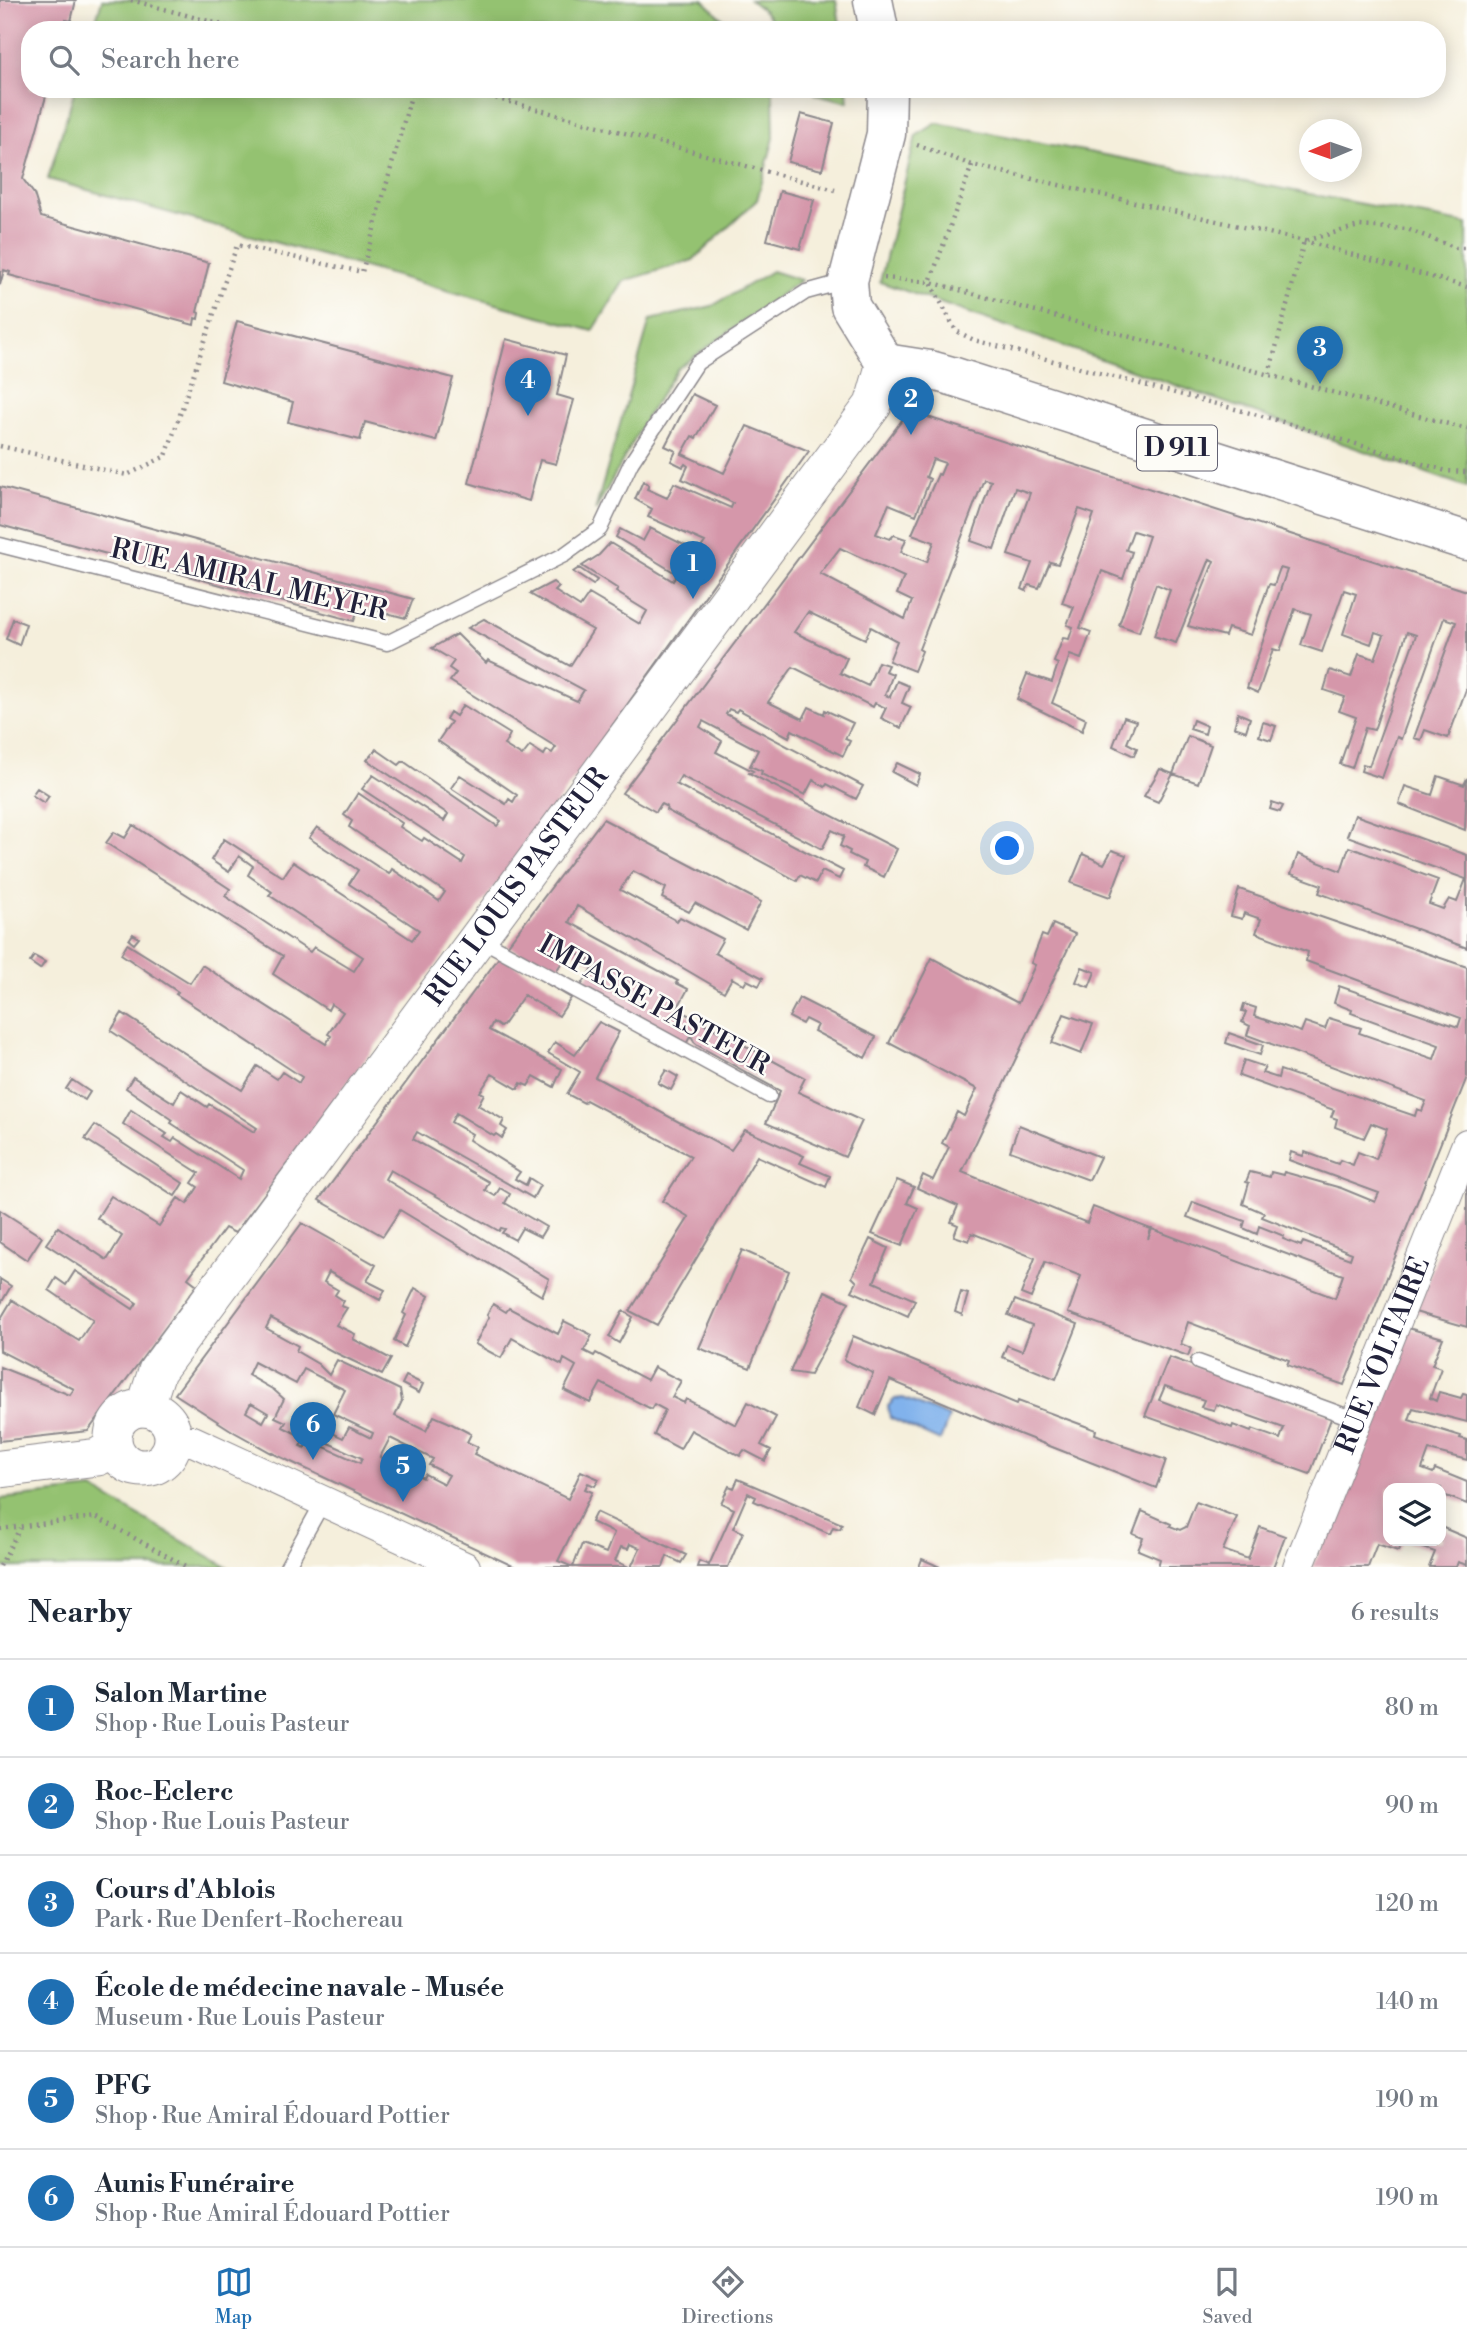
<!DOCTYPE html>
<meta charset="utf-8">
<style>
:root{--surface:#fff;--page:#f2f2f3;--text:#1f2937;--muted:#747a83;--line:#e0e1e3;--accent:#1f6fb2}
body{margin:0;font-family:"Libre Bodoni",serif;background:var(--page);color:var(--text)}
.controls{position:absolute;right:21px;bottom:21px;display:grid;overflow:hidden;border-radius:14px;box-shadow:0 4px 18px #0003}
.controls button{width:63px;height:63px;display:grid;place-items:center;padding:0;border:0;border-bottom:2px solid var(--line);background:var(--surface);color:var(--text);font:35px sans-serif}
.compass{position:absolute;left:1299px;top:119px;width:63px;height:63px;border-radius:50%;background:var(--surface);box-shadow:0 4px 18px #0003;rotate:268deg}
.you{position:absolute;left:1008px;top:849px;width:24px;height:24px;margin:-18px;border:5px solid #fff;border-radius:50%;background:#1a73e8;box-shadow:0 0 0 10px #1a73e833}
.badge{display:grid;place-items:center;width:46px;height:46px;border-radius:50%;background:var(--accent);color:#fff;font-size:23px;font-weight:700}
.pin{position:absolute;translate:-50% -58px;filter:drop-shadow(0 2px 4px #0008)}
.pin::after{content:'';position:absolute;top:37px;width:24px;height:21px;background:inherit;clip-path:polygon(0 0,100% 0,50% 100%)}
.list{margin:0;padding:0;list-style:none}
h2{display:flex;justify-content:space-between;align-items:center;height:91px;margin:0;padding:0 28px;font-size:30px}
h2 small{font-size:23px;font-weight:400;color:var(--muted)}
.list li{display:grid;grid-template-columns:46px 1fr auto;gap:21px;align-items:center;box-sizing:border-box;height:98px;padding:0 28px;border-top:2px solid var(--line)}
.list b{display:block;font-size:26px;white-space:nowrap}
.list p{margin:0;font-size:23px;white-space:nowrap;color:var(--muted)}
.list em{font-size:23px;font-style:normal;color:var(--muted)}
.icon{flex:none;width:38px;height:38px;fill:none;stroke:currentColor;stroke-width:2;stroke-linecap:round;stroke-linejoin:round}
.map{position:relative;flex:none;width:1467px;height:1567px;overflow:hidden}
.search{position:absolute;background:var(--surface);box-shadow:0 4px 18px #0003;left:21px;right:21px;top:21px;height:77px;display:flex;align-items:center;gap:18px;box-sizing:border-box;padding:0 24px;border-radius:28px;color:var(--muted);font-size:26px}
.sheet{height:679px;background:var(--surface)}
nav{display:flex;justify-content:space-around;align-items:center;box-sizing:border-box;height:98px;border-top:2px solid var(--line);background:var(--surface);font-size:19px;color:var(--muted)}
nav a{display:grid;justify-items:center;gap:4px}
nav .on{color:var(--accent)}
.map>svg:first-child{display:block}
.green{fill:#94c271;stroke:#5b7256;stroke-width:2}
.water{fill:#81b2ec;stroke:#526a94;stroke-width:2}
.building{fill:#d597aa;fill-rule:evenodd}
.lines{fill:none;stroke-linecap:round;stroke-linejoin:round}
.service-casing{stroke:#8c888c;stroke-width:17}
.minor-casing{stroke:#8c888c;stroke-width:32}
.tertiary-casing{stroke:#8c888c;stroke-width:39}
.primary-casing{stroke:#8c888c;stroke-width:41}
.path{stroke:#8c888c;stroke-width:4.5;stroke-dasharray:2 5;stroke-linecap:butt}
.service{stroke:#fff;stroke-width:14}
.minor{stroke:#fff;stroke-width:30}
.tertiary{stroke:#fff;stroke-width:37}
.primary{stroke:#fff;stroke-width:38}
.labels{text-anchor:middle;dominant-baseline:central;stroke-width:5;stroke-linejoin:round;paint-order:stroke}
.shield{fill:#fdfcf7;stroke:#646373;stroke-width:2}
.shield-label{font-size:26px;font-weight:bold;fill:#22223b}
.street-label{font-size:28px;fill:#22223b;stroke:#fdfcf7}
</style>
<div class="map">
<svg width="1467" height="1567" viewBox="0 0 1467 1567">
<rect width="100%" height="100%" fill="#fdfcf7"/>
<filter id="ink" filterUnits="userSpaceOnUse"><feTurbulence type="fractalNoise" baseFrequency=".0143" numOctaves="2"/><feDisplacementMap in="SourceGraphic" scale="14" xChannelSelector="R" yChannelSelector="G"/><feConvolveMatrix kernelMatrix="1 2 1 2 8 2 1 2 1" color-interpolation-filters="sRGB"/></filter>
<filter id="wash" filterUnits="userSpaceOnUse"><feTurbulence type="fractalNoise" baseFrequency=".00686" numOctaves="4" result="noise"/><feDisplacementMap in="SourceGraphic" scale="28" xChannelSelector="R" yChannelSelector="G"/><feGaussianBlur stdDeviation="1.57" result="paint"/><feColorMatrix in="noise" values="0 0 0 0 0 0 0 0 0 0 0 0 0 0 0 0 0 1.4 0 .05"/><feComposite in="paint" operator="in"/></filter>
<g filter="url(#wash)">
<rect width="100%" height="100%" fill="#f5efdc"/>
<path class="green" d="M102 0H703L735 30H93Z
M750 0H836L841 30H779L764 11Z
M75 89H770L773 94 774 138 757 200 693 260 624 281 593 331 48 179Z
M814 89H847L848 102 815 94Z
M937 123 1467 224V487L880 282 916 136Z
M772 271 801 280 677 369 647 416 595 511 650 320 712 306Z
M93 1489 227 1567H0V1499Z"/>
<path class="water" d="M903 1398 949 1417 940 1441 890 1418 888 1406 895 1399Z"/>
<g id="blocks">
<path class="building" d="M0 0H76L71 21 66 20 64 30H30V89H48L23 179 34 194 41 217 209 263 197 312 199 313 198 319 195 318 194 325 9 275 10 272 4 270 0 285Z
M801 114 834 123 822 170 788 162Z
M780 191 814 200 800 249 767 240Z
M237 321 453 378 436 441 365 422 360 440 288 422 293 402 221 381Z
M506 339 566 355 557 395 574 400 556 464 540 460 529 501 469 483Z
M692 394 715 405 696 438 692 436 682 454 724 473 747 426 809 451 530 840 235 1233 225 1228 188 1278 197 1285 88 1431 0 1441V1367L70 1395 74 1389 0 1351V1320L12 1300 79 1341 93 1320 49 1290 56 1278 66 1285 75 1271 133 1309 137 1303 46 1244 58 1227 107 1260 122 1236 97 1218 111 1196 159 1226 178 1198 187 1204 198 1187 192 1183 199 1173 123 1124 131 1110 167 1134 164 1137 172 1142 175 1138 239 1179 243 1170 171 1123 173 1120 126 1088 133 1077 174 1103 181 1090 207 1107 209 1104 254 1132 257 1128 111 1031 122 1013 242 1090 257 1066 277 1079 282 1072 299 1083 302 1077 176 994 178 992 121 954 127 944 190 983 202 965 326 1044 331 1036 328 1034 343 1012 331 1004 328 1010 273 974 283 956 106 843 114 832 125 838 133 825 230 889 225 896 310 952 314 947 354 971 363 957 269 895 272 892 248 875 253 866 239 856 229 872 211 860 224 839 283 877 293 862 412 940 419 930 349 884 358 870 309 838 317 827 389 874 392 869 439 901 445 892 349 827 352 821 344 815 358 793 402 823 400 827 422 841 424 838 462 863 465 857 362 789 373 775 444 821 448 814 367 760 376 749 399 765 403 761 497 826 501 821 451 788 460 775 506 804 509 799 513 802 517 795 438 741 451 722 446 719 450 712 456 716 463 705 510 734 504 745 522 756 530 746 544 755 547 750 552 753 556 747 450 681 456 673 449 668 454 661 432 648 457 634 486 663 488 660 577 701 584 690 468 628 484 619 570 666 593 630 530 594 553 582 559 587 555 591 580 607 589 594 640 624 647 611 616 592 618 589 582 566 599 555 610 543 673 581 677 574 616 537 620 529 643 541 650 528 698 552 705 542 648 517 652 509 635 499 643 481 649 485 647 489 667 498 674 483 731 508 733 503 682 479 688 466 685 464 683 467 671 461 676 451 665 446Z
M909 411 1467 591V687L1448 738 1425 730 1421 740 1414 738 1456 622 1444 618 1401 739 1397 737 1382 778 1361 771 1363 764 1369 766 1416 635 1407 632 1374 730 1365 728 1352 768 1340 764 1356 717 1339 711 1345 697 1324 690 1330 670 1351 677 1359 654 1375 659 1384 635 1375 632 1371 644 1343 634 1356 594 1344 590 1322 652 1301 645 1311 614 1295 609 1280 651 1273 649 1258 693 1247 688 1287 570 1280 568 1274 585 1269 584 1251 635 1228 628 1225 636 1188 626 1214 561 1210 559 1176 643 1154 636 1170 590 1156 584 1139 632 1119 625 1149 536 1133 531 1126 550 1132 552 1123 579 1102 571 1080 628 1091 632 1081 659 1070 655 1052 703 1086 719 1082 731 1017 699 1027 674 1052 682 1058 664 1054 662 1063 638 1069 639 1073 627 1067 625 1074 607 1062 603 1094 514 1079 509 1058 564 1050 562 1039 588 1029 585 1026 591 1022 589 1032 563 1008 555 1030 493 1015 488 994 549 971 541 991 481 984 479 919 649 922 651 914 671 889 661 897 641 871 627 865 639 808 612 794 632 847 658 840 673 868 686 878 662 888 665 885 671 893 674 885 695 890 697 897 681 909 686 902 703 911 707 901 728 881 718 886 708 875 703 873 707 793 667 768 702 803 719 809 707 824 714 825 710 853 723 845 739 850 741 843 756 792 730 789 737 738 709 736 712 729 709 726 714 863 786 856 799 827 784 825 787 813 780 805 795 761 774 762 771 750 766 758 750 703 721 700 727 722 741 716 752 753 771 749 773 897 849 884 877 863 867 865 862 849 854 850 851 840 846 844 836 832 830 822 849 681 776 676 784 843 871 839 879 822 871 816 883 800 875 797 881 666 810 667 807 661 804 656 812 622 793ZM933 459 945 463 940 475 938 474 912 534 934 542 927 562 901 552 906 539 894 535 890 539 876 534 889 504 916 515 930 479 926 477ZM840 548 904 577 897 594 912 601 905 619 820 574Z
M0 487 413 599 406 618 359 606 354 621 0 525Z
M579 568 597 580 593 585 573 572Z
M13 619 26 624 19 645 6 639Z
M1238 713 1250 718 1246 731 1234 727Z
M1124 717 1136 721 1127 743 1137 748 1134 756 1113 746Z
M1193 720 1207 726 1205 734 1190 729Z
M1263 722 1276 726 1271 740 1259 736Z
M1188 736 1211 745 1198 783 1173 774Z
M897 763 920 774 916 785 892 772Z
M1160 769 1173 774 1158 802 1144 796Z
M1438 776 1464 785 1467 778 1465 830 1399 804 1405 786 1432 795Z
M37 788 49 796 44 803 32 795Z
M1272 802 1283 806 1280 812 1270 809Z
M1355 815 1467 855V948L1319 893 1322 885 1291 874 1298 854 1341 871 1349 847 1438 880 1429 904 1443 909 1449 899 1457 902 1466 879 1347 836Z
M603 819 761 902 746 930 695 903 689 912 662 898 666 888 633 871 620 890 677 921 680 917 723 939 715 953 763 978 759 986 747 980 744 985 732 978 724 992 577 906 569 922 678 981 676 983 688 989 677 1009 805 1078 798 1092 862 1121 845 1157 766 1123 780 1091 699 1046 694 1042 691 1035 685 1046 580 987 596 964 570 950 555 973 507 946Z
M1112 850 1126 855 1110 897 1071 883 1083 854 1104 864Z
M1239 889 1467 967V1077L1344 1385 1287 1365 1289 1360 1188 1322 1181 1344 1191 1348 1188 1356 1068 1313 1081 1276 1045 1262 1031 1298 1021 1294 1035 1258 972 1233 969 1241 954 1236 958 1225 951 1222 958 1206 917 1188 923 1175 933 1180 949 1147 942 1143 957 1112 964 1116 977 1089 889 1043 932 958 1018 1003 1035 965 1031 963 1042 935 1047 937 1053 924 1075 934 962 1172 1087 1223 1093 1207 1151 1229 1148 1239 1152 1229 1335 1298 1343 1275 1187 1217 1193 1202 1245 1221 1243 1228 1257 1234 1259 1226 1284 1236 1283 1239 1301 1246 1303 1242 1350 1259 1352 1253 1262 1217 1264 1213 1243 1204 1249 1183 1246 1182 1250 1172 1270 1177 1271 1172 1283 1175 1284 1172 1341 1188 1375 1202 1379 1193 1289 1160 1291 1152 1303 1156 1305 1152 1338 1164 1340 1160 1353 1165 1358 1152 1376 1159 1387 1129 1371 1123 1364 1138 1335 1127 1337 1119 1331 1117 1334 1110 1239 1076 1244 1060 1265 1067 1262 1073 1278 1078 1280 1070 1415 1116 1417 1109 1422 1111 1426 1101 1247 1035 1250 1026 1242 1022 1246 1012 1242 1011 1244 1004 1256 1008 1254 1016 1301 1032 1305 1022 1325 1029 1329 1018 1361 1028 1359 1033 1434 1059 1439 1045 1351 1013 1352 1010 1334 1003 1339 986 1458 1027 1461 1018 1306 961 1308 952 1256 933 1261 919 1244 913 1242 919 1231 916Z
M133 934 139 938 134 944 129 940Z
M34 956 45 962 40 969 30 962Z
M500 956 571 998 559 1016 524 995 503 1025 500 1027 493 1022 489 1030 562 1069 554 1087 534 1076 528 1086 521 1083 518 1089 492 1074 480 1092 484 1094 478 1105 504 1120 501 1126 507 1130 502 1138 496 1134 494 1136 456 1113 451 1122 472 1134 469 1140 520 1172 515 1179 526 1185 529 1178 540 1185 533 1198 417 1132 413 1139 489 1182 485 1190 495 1196 500 1188 510 1194 505 1203 546 1227 540 1237 522 1228 515 1240 502 1233 505 1229 501 1228 499 1231 390 1170 385 1179 549 1279 542 1296 400 1210 383 1236 319 1200Z
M1082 967 1095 972 1089 987 1076 982Z
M799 998 876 1037 865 1058 814 1031 817 1025 805 1019 802 1024 789 1017Z
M1064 1014 1093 1024 1081 1054 1052 1043Z
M599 1022 619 1032 595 1077 731 1150 745 1130 804 1156 800 1163 830 1176 826 1187 757 1156 657 1325 630 1311 689 1217 662 1201 691 1156 586 1100 584 1103 567 1094 580 1072 548 1053 555 1042 575 1055Z
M1229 1033 1263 1045 1260 1055 1226 1043Z
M666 1070 678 1077 671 1090 658 1083Z
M72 1080 90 1092 85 1100 66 1089Z
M95 1125 183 1183 175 1196 85 1139Z
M1019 1125 1100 1157 1089 1180 1010 1151Z
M897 1180 914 1187 907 1203 918 1208 902 1246 872 1234Z
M1467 1181V1327L1415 1312Z
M0 1210 42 1237 27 1260 0 1242Z
M302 1223 376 1265 367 1281 385 1290 380 1300 329 1272 324 1282 338 1290 335 1295 344 1301 341 1306 347 1308 336 1325 355 1334 353 1339 391 1359 382 1375 332 1351 271 1318 266 1328 298 1346 296 1351 318 1364 329 1375 337 1360 400 1390 402 1401 395 1416 426 1431 434 1416 448 1422 471 1434 467 1442 478 1447 474 1454 568 1499 581 1471 599 1479 595 1486 588 1483 585 1489 592 1492 558 1561 573 1567 582 1544 606 1553 614 1533 591 1522 596 1512 686 1555 681 1563 667 1556 663 1567H631L640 1548 630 1544 628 1549 621 1547 615 1561 629 1567H515L270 1452 234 1432 175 1394ZM254 1362 296 1384 304 1369 345 1390 333 1414 373 1433 371 1438 349 1427 343 1438 324 1429 319 1439 362 1458 360 1463 309 1440 305 1448 300 1446 305 1438 283 1427 286 1422 275 1417 284 1399 274 1390 248 1375ZM251 1403 268 1413 263 1422 246 1412ZM390 1438 433 1459 429 1465 449 1475 444 1484 425 1474 423 1478 380 1457Z
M870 1239 888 1248 874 1282 915 1300 908 1316 852 1291 857 1282 852 1277Z
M742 1250 789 1271 750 1368 699 1348Z
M0 1279 11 1286 0 1305Z
M415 1288 429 1296 405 1347 394 1341 406 1315 403 1313Z
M825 1291 849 1302 810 1375 790 1372Z
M961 1292 968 1294 962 1315 955 1312Z
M1015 1300 1078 1324 1056 1379 1002 1357 1007 1345 1022 1351 1032 1325 1008 1315Z
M493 1304 506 1312 509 1308 558 1334 564 1321 592 1335 584 1351 594 1356 596 1353 647 1380 654 1367 681 1381 672 1397 684 1403 686 1399 736 1425 748 1402 776 1417 761 1445 771 1450 765 1461 744 1450 740 1456 691 1430 680 1449 654 1435 665 1410 654 1404 651 1409 601 1383 590 1403 564 1390 576 1366 564 1359 562 1365 512 1338 501 1358 475 1344 489 1317 487 1315Z
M623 1311 633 1317 619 1343 609 1337Z
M1408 1328 1443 1338 1432 1365 1441 1368 1430 1398 1436 1401 1439 1392 1461 1398 1463 1394 1467 1395V1422L1413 1408 1409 1420 1461 1436 1460 1438 1467 1440V1460L1429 1450 1422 1469 1433 1473 1435 1469 1467 1482V1504L1441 1494V1488H1388V1541H1403L1398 1551 1377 1544 1368 1567H1313Z
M853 1336 1017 1404 1018 1401 1096 1430 1095 1434 1123 1445V1446L1166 1460 1156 1488 1009 1430 890 1380 875 1415 859 1407 873 1373 844 1360Z
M1169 1357 1332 1416 1310 1474 1145 1416ZM1165 1386 1204 1400 1201 1407 1214 1410 1216 1404 1284 1428 1280 1439 1252 1429 1251 1432 1233 1425 1232 1428 1159 1400Z
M406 1376 423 1384 419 1393 402 1384Z
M738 1479 842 1524 840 1529 833 1527 830 1534 754 1501 756 1497 748 1493 733 1528 743 1532 728 1567H697L699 1561 709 1565 734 1509 721 1503 729 1486 734 1488Z
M1196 1502 1237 1517 1223 1550 1248 1559 1260 1527 1285 1536 1273 1567H1158L1160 1559 1138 1550 1143 1538 1133 1534 1142 1511 1171 1524 1170 1526 1180 1530 1186 1527Z
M1441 1527 1467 1538V1565L1458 1562 1456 1567H1429L1435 1552 1405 1541H1441Z
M922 1559 940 1567H919Z"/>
</g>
</g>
<g filter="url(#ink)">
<use href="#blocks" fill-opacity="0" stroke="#8c888c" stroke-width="2"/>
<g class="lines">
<g class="service-casing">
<path id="service" d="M0 545 387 643 564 555 600 529 631 463 697 363 806 292 846 281
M479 938 769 1096
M1198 1362 1357 1420
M287 1567 323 1502"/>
</g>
<g class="minor-casing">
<g id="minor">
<path d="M172 1441H193L465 1567"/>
<path id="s1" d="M1298 1567 1467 1144"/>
</g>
</g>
<g class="tertiary-casing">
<g id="tertiary">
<path id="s2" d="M145 1408 157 1371 873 405 885 363"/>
<circle cx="143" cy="1438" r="30"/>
<path d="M0 1469 98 1457 114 1447"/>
</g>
</g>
<g class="primary-casing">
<path id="primary" d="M873 0 879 30
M887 89 886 134 848 281 850 306 885 363 930 370 955 377 1467 541"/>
</g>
<path class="path" d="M131 0 241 30
M462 89 835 190
M917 145 972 165 1304 241 1467 287
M972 165 930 282 956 331 974 340 1273 419 1446 471 1467 472
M884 278 930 282 1467 429
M1269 374 1304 241 1359 226 1407 229 1456 248H1467
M0 446 127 475 166 456 237 245 362 272 413 89
M0 1529 96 1517 187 1567
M0 1566 20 1528"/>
<use href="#service" class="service"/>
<use href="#minor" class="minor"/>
<use href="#tertiary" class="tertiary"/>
<use href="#primary" class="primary"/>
</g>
</g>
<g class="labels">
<rect class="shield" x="1137" y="425.5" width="80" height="45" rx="5"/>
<g class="shield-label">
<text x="1177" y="448">D 911</text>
</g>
<g class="street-label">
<text transform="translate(249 580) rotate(13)">RUE AMIRAL MEYER</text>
<text stroke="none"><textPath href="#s2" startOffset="642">RUE LOUIS PASTEUR</textPath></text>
<text transform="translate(654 1005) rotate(29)">IMPASSE PASTEUR</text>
<text stroke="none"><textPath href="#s1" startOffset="228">RUE VOLTAIRE</textPath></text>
</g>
</g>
</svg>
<div class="controls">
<button><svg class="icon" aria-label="layers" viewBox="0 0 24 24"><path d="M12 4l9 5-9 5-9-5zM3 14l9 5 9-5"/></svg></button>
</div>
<svg class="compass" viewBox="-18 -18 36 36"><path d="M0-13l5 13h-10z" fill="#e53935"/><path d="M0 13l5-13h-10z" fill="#747a83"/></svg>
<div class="you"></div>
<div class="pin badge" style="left:693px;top:599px">1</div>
<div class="pin badge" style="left:911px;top:435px">2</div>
<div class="pin badge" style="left:1320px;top:384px">3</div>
<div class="pin badge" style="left:528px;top:416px">4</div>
<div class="pin badge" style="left:403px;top:1502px">5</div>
<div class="pin badge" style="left:313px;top:1460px">6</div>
<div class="search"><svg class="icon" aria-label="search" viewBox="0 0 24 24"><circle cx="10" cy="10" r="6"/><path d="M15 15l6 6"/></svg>Search here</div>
</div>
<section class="sheet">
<h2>Nearby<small>6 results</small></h2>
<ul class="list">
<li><span class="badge">1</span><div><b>Salon Martine</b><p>Shop · Rue Louis Pasteur</p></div><em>80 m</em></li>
<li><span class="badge">2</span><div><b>Roc-Eclerc</b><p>Shop · Rue Louis Pasteur</p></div><em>90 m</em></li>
<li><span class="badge">3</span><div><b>Cours d'Ablois</b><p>Park · Rue Denfert-Rochereau</p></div><em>120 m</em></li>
<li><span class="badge">4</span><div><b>École de médecine navale - Musée</b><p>Museum · Rue Louis Pasteur</p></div><em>140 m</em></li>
<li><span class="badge">5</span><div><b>PFG</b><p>Shop · Rue Amiral Édouard Pottier</p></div><em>190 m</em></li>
<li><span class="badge">6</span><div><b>Aunis Funéraire</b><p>Shop · Rue Amiral Édouard Pottier</p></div><em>190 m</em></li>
</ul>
</section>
<nav>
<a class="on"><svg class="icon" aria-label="map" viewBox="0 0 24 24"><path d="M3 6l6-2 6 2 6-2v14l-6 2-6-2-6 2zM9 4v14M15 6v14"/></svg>Map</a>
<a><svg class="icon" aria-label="directions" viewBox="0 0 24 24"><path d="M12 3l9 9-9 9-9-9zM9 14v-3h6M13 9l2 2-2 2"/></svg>Directions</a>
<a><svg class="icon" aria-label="saved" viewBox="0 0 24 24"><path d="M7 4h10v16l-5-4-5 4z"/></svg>Saved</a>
</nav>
